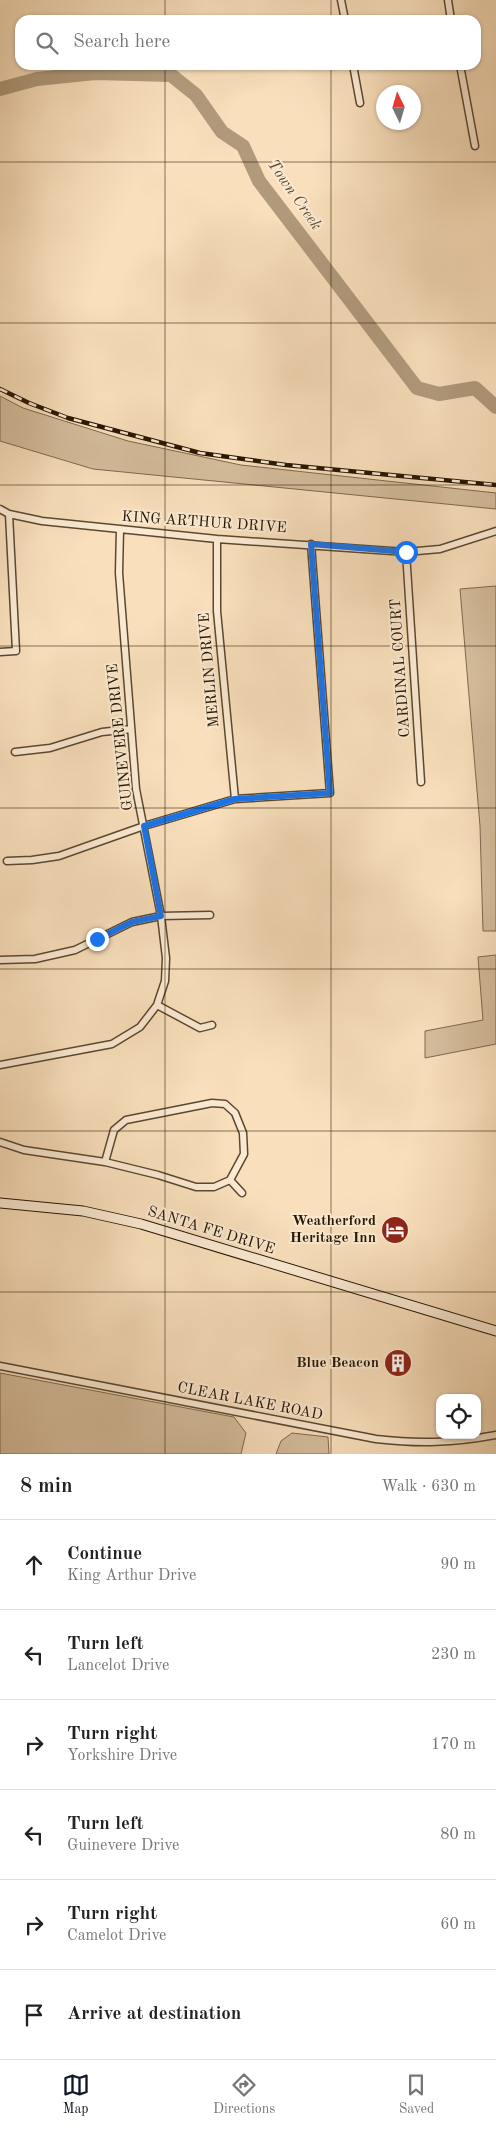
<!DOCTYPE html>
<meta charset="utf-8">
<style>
:root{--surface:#fff;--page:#f6f6f6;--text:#222;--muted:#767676;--line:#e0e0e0;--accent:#111827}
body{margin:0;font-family:"Old Standard TT",serif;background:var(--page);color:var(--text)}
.controls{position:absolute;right:15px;bottom:15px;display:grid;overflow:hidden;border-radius:10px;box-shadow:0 1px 4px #0004}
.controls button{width:45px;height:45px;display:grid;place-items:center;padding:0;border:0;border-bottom:1px solid var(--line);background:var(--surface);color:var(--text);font:25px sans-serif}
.compass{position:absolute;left:376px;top:85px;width:45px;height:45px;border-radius:50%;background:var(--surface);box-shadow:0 1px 4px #0004;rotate:355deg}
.stop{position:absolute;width:15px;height:15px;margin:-11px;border:4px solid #1a73e8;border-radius:50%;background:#fff}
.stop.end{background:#1a73e8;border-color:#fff;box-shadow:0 1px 5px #0008}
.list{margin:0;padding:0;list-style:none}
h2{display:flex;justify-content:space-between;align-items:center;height:65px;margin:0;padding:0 20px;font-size:21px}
h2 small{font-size:16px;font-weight:400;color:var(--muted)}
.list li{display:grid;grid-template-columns:32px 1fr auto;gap:15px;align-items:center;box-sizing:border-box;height:90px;padding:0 20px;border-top:1px solid var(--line)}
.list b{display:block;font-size:19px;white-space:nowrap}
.list p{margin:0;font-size:16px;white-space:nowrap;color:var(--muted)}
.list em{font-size:16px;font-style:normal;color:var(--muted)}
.icon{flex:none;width:28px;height:28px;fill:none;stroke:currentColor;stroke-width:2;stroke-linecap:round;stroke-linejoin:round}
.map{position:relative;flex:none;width:496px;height:1454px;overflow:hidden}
.search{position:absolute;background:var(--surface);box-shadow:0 1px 4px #0004;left:15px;right:15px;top:15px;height:55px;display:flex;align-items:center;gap:12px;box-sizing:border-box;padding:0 18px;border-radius:15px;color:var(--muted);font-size:19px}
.sheet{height:605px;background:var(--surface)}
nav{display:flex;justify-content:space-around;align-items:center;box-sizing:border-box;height:70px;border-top:1px solid var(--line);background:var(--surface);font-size:14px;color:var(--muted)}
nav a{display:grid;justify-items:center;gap:2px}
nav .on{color:var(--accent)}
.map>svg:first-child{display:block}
.green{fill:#d5bd9c;stroke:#7e694e}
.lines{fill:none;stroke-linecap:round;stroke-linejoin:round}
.river{stroke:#b19a7c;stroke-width:14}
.street-casing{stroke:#5b4830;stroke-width:9}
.secondary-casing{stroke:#261501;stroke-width:11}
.street{stroke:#fbead3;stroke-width:6}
.secondary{stroke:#fbead3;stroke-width:9}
.rail-casing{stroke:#261501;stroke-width:4.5}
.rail{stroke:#fbead3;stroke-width:2.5;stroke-dasharray:8;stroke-linecap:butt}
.route{stroke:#1a73e8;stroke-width:6}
.grid{fill:none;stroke:#261501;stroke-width:1;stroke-opacity:0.55}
.labels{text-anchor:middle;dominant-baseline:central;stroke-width:4;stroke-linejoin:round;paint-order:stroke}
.street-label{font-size:15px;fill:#261501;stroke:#fbead3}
.poi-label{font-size:15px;font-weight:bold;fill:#261501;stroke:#fbead3;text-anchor:end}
.water-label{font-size:16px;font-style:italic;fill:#5e4a32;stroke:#fbead3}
</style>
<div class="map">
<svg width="496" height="1454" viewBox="0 0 496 1454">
<rect width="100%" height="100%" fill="#f9dfbc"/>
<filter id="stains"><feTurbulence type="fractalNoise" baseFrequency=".004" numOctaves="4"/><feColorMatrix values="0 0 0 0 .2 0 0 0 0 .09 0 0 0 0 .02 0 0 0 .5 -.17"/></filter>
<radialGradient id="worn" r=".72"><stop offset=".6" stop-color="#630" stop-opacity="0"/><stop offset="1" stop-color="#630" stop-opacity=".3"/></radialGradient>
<path class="green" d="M0 396 23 408 128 441 241 465 496 493V509L93 469 0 441Z
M496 586V931H483L480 826 460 589Z
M496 955V1044L425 1058V1031L483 1020 478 957Z
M0 1373 234 1417 246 1433 241 1454H0Z
M292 1433 328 1437 329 1454H276L281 1441Z"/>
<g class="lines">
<path class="river" d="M0 89 37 79 95 73 171 75 196 95 222 132 243 146 259 181 417 388 439 394 475 388 496 407"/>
<g class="street-casing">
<path id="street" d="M341 0 345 20
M448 0 451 20
M353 65 360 103
M460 65 475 146
M0 509 9 514 42 521 217 539 406 552 440 549 496 531
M217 539V611L235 799
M406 552 421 782
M0 652 16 651 9 514
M15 752 50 748 102 732 131 729
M7 861 32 860 59 856 144 826 235 799 330 793 311 544
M0 960 35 959 75 950 132 922 161 916 210 915
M157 1005 200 1028 212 1025
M0 1065 112 1044 140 1027 157 1005 165 981 166 958 161 916 136 789 119 573 120 529
M0 1142 24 1150 105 1162 158 1175 196 1187H214L230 1180
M105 1162 114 1130 126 1120 212 1103 225 1104 235 1113 243 1133 244 1154 230 1180
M230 1180 242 1193
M0 1366 376 1439C419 1444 453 1443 496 1435"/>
</g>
<g class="secondary-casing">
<path id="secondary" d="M0 1203 83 1211 141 1224 496 1331"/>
</g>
<use href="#street" class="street"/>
<use href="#secondary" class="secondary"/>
<g class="rail-casing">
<path id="rail" d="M0 389 29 403 68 418 200 453 286 465 496 485"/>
</g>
<use href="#rail" class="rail"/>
</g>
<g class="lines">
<path class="route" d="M97 939 132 922 161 916 144 826 235 799 330 793 311 544 406 552"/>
</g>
<path class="grid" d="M165 0V20M331 0V20M165 65V1454M331 65V1454M0 162H496M0 323H496M0 485H496M0 646H496M0 808H496M0 969H496M0 1131H496M0 1292H496"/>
<defs>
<g id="hotel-disc" transform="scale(1.4375)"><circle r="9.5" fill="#8f2418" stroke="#fbead3"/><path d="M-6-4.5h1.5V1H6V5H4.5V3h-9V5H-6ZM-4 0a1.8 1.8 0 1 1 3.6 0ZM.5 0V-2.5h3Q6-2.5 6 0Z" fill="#fff"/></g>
<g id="building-disc" transform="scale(1.4375)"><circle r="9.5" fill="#8f2418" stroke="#fbead3"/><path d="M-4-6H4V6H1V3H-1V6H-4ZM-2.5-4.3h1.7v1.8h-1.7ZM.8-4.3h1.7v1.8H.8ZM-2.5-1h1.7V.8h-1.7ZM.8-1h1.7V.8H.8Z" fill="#fff"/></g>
</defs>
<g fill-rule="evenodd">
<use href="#hotel-disc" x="395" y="1230"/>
<use href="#building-disc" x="398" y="1363"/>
</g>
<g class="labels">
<g class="street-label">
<text transform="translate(204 523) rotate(4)">KING ARTHUR DRIVE</text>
<text transform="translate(401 668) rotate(-94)">CARDINAL COURT</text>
<text transform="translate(210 670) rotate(-95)">MERLIN DRIVE</text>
<text transform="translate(121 737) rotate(-96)">GUINEVERE DRIVE</text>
<text transform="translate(211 1231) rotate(17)">SANTA FE DRIVE</text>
<text transform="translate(250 1402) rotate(11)">CLEAR LAKE ROAD</text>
</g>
<g class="poi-label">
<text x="376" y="1221">Weatherford<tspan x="376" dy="17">Heritage Inn</tspan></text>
<text x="379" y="1363">Blue Beacon</text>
</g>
<g class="water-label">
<text transform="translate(294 195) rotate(55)">Town Creek</text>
</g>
</g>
<rect width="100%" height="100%" filter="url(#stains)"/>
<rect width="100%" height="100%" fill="url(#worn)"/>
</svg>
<div class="controls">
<button><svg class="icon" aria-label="locate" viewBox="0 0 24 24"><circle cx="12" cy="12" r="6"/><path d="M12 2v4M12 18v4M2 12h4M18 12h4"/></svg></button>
</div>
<svg class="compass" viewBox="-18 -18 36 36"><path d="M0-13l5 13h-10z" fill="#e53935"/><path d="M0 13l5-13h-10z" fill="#767676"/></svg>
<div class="stop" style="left:406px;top:552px"></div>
<div class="stop end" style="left:97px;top:939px"></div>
<div class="search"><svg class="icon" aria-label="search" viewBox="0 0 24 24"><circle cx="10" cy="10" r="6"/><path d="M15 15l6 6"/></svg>Search here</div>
</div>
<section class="sheet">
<h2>8 min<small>Walk · 630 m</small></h2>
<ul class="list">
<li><svg class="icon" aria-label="ahead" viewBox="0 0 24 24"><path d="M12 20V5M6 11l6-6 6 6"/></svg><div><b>Continue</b><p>King Arthur Drive</p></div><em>90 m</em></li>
<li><svg class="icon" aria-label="left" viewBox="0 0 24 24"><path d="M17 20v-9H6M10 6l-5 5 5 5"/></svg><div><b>Turn left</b><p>Lancelot Drive</p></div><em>230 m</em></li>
<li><svg class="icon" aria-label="right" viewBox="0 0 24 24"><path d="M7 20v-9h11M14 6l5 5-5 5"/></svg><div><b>Turn right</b><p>Yorkshire Drive</p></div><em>170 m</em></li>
<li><svg class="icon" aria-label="left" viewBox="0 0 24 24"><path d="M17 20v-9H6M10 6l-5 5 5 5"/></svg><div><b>Turn left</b><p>Guinevere Drive</p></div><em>80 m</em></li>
<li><svg class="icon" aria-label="right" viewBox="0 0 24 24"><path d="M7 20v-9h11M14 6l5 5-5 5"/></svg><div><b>Turn right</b><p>Camelot Drive</p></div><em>60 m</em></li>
<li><svg class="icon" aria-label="arrive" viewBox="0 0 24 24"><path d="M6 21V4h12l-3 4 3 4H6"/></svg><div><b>Arrive at destination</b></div></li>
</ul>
</section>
<nav>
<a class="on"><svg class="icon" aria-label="map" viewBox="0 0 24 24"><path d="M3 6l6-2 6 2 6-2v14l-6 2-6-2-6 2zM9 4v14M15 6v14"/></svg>Map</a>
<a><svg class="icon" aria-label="directions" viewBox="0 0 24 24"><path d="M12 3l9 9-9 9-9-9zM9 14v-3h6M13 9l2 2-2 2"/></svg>Directions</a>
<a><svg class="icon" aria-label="saved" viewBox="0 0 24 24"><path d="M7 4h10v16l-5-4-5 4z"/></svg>Saved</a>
</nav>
